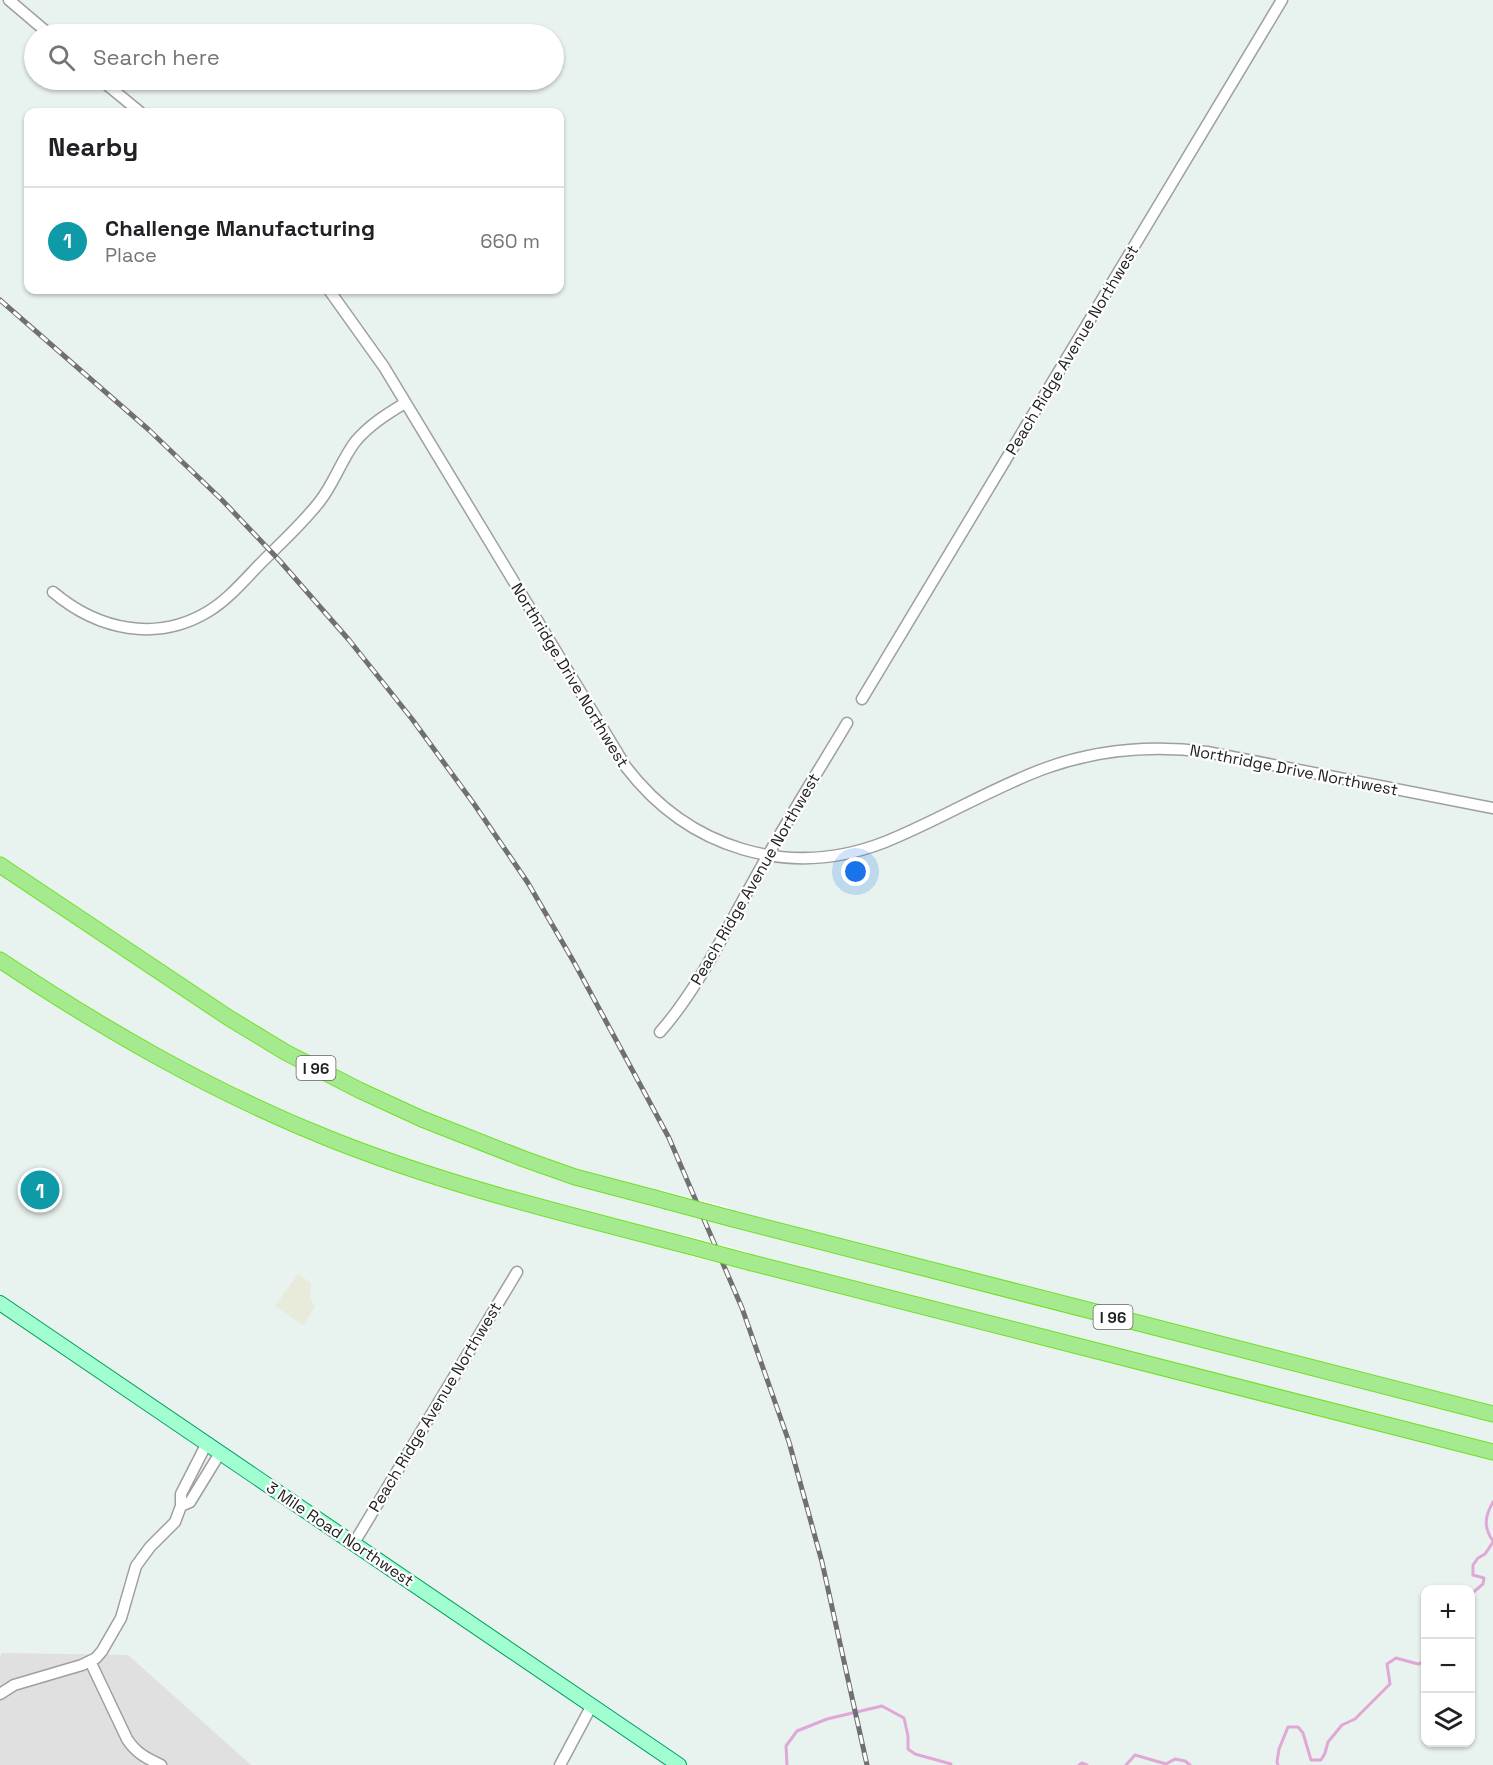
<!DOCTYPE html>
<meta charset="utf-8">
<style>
:root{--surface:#fff;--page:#f6f6f6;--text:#202124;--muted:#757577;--line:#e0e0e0;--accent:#177114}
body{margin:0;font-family:"Space Grotesk",sans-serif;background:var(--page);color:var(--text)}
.controls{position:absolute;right:18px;bottom:18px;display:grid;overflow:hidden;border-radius:12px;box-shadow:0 2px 4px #0004}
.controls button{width:54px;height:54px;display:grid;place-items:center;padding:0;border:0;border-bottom:2px solid var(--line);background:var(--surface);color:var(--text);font:30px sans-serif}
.you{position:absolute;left:856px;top:872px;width:21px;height:21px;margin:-15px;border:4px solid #fff;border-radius:50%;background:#1a73e8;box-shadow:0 0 0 9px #1a73e833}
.badge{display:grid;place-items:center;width:39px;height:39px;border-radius:50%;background:var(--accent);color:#fff;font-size:20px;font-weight:700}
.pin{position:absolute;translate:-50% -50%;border:3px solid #fff;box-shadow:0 2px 6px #0006}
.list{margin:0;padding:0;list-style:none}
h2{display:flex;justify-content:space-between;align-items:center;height:78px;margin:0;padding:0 24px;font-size:26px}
h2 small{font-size:20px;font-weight:400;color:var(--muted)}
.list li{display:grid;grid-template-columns:39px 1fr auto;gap:18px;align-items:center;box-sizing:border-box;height:108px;padding:0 24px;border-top:2px solid var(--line)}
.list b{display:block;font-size:22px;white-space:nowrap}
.list p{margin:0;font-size:20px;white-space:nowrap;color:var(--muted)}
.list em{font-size:20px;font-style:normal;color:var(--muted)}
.icon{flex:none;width:33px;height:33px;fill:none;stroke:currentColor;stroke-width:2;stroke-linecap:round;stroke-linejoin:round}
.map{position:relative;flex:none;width:1493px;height:1765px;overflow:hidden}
.search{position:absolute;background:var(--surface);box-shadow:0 2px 4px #0004;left:24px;top:24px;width:540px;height:66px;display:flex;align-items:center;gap:15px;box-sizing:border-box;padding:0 21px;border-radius:33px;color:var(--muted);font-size:22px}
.panel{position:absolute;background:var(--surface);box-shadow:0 2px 4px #0004;left:24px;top:108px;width:540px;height:186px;border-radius:12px}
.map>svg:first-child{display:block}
.residential{fill:#dfe0df}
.industrial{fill:#e9ebda}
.pier{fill:#fff}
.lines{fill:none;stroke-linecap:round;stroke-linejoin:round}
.stream{stroke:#e0a8d7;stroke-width:3}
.minor-casing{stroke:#9f9f9f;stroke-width:13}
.major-casing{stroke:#009f61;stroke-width:16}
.highway-casing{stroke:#70e025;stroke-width:17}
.minor{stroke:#fff;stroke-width:10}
.major{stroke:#a1fed0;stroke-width:14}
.highway{stroke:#a5ea8f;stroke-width:15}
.rail-casing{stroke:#707070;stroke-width:5}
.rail{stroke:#fff;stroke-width:3;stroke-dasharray:9;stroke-linecap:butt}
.highway-bridge-casing{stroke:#70e025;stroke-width:17;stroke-linecap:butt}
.highway-bridge{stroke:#a5ea8f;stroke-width:15}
.labels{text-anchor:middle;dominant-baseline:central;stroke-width:4.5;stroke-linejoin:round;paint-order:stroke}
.shield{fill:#fff;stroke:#646464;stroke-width:1.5}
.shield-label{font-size:15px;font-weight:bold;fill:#222}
.street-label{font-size:16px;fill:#222;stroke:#fff}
</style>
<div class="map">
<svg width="1493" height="1765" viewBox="0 0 1493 1765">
<rect width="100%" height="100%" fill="#e8f2ee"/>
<path class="residential" d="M2 1653 128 1655 251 1765H0V1657Z"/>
<path class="industrial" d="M298 1274 311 1283 310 1299 315 1307 303 1325 275 1306Z"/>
<path class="pier" d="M661 1190 728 1207 737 1228 670 1211Z
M681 1234 748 1252 757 1273 690 1256Z"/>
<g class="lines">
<path class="stream" d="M1493 1502C1485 1516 1483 1527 1493 1541
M1470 1595 1483 1584 1484 1578 1473 1575V1565L1478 1558 1485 1554 1493 1542
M787 1765 786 1746 797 1731 827 1719 882 1706 904 1718 908 1736V1749L915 1754 951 1764
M1079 1765 1082 1763 1087 1765
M1126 1765 1135 1755 1166 1764 1175 1759 1185 1761 1190 1765
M1278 1765 1277 1762 1279 1749 1288 1727H1298L1303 1733 1311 1760H1321L1325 1753 1328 1742 1342 1725 1355 1719 1390 1684 1387 1664 1396 1658 1418 1664 1426 1661"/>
<g class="minor-casing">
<path id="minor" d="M9 0 49 34
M101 80 140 112
M329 290 384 367 626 767C688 848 788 880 885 842 940 820 991 788 1046 768 1099 749 1152 745 1207 752L1493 808
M53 592C98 630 157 643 209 611 230 598 246 578 263 561 282 542 303 523 320 501 334 483 341 461 355 442 369 425 387 414 405 403
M862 699 1282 0
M660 1032C698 989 726 930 754 880 783 827 816 775 847 723
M181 1506 190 1502 220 1453
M354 1543 517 1272
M90 1661 127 1739C136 1753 146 1758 161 1765
M0 1694 14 1685 82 1665 96 1658 102 1651 121 1618 136 1566 150 1547 175 1522 181 1506V1494L207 1443
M560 1765 592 1705"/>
</g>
<g class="major-casing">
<path id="major" d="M0 1303 679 1765"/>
</g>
<g class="highway-casing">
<path id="highway" d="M0 865 229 1018 285 1052 359 1090 422 1119 524 1159 575 1177 666 1201
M0 960C105 1030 212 1092 330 1139 445 1185 566 1214 685 1245
M733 1219 1493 1414
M752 1263 1493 1452"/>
</g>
<use href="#minor" class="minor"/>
<use href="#major" class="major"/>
<use href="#highway" class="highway"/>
<g class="rail-casing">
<path id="rail" d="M0 300 149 430 222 500 279 560 349 640 412 719 474 804 528 883 575 964 669 1138 742 1308 789 1442 822 1562 867 1765"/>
</g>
<use href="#rail" class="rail"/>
<g class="highway-bridge-casing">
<path id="highway-bridge" d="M666 1201 733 1219
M685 1245 752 1263"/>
</g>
<use href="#highway-bridge" class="highway-bridge"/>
</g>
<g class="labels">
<g class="shield">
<rect x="296.5" y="1056" width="39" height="24" rx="4.5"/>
<rect x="1093.5" y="1305" width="39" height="24" rx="4.5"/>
</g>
<g class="shield-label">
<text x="316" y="1068">I 96</text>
<text x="1113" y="1317">I 96</text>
</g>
<g class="street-label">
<text transform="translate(1072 350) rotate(-59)">Peach Ridge Avenue Northwest</text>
<text transform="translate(570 675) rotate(59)">Northridge Drive Northwest</text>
<text transform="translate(1294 770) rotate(11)">Northridge Drive Northwest</text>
<text transform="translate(755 879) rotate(-60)">Peach Ridge Avenue Northwest</text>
<text transform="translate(435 1407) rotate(-59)">Peach Ridge Avenue Northwest</text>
<text transform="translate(340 1534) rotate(34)">3 Mile Road Northwest</text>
</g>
</g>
</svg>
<div class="controls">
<button>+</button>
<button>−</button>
<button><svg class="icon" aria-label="layers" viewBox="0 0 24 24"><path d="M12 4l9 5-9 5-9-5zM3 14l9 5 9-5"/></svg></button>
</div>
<div class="you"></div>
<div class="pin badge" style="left:40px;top:1190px;background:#0f9aa8">1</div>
<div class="search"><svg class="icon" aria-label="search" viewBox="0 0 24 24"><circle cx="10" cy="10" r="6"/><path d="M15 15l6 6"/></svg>Search here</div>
<section class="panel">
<h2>Nearby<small></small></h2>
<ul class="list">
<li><span class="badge" style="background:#0f9aa8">1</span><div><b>Challenge Manufacturing</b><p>Place</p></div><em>660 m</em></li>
</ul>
</section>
</div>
